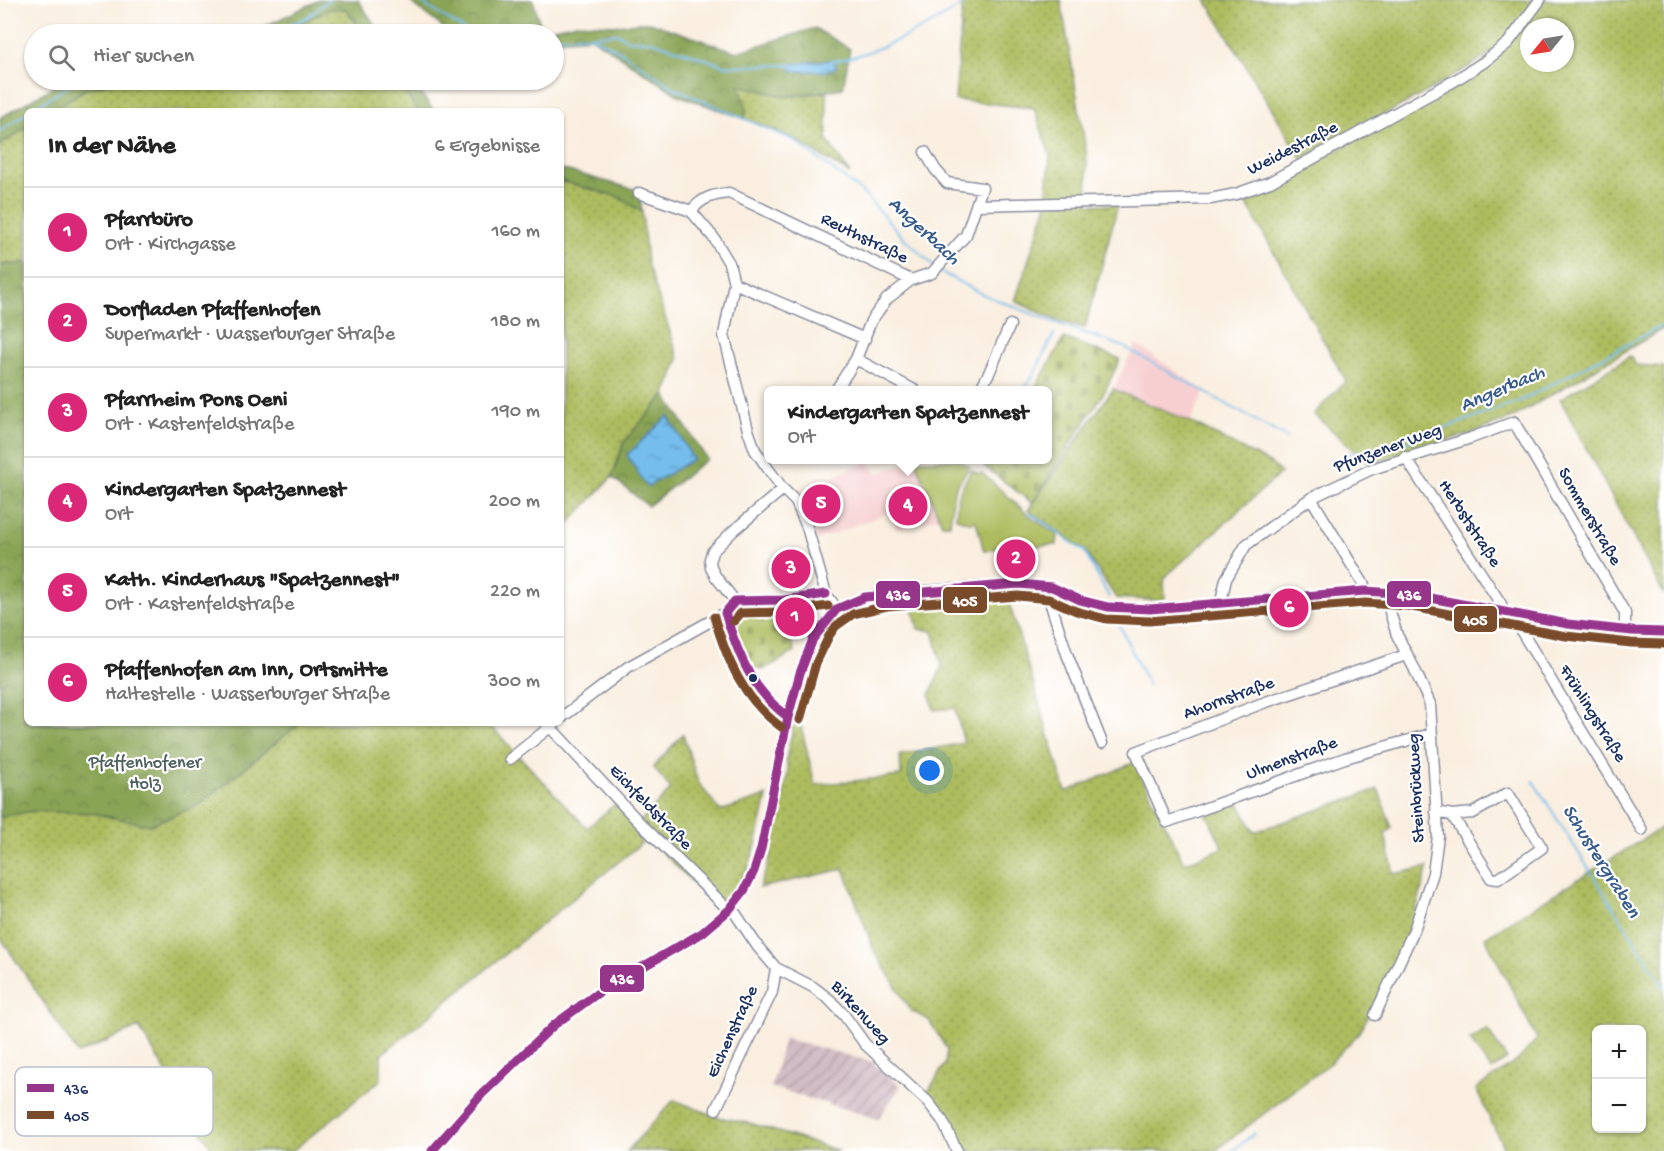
<!DOCTYPE html>
<html lang="de">
<meta charset="utf-8">
<style>
:root{--surface:#fff;--page:#f6f6f6;--text:#222;--muted:#767676;--line:#e0e0e0;--accent:#db2777}
body{margin:0;font-family:"Gochi Hand",sans-serif;background:var(--page);color:var(--text)}
.controls{position:absolute;right:18px;bottom:18px;display:grid;overflow:hidden;border-radius:9px;box-shadow:0 2px 4px #0004}
.controls button{width:54px;height:54px;display:grid;place-items:center;padding:0;border:0;border-bottom:2px solid var(--line);background:var(--surface);color:var(--text);font:30px sans-serif}
.compass{position:absolute;left:1520px;top:18px;width:54px;height:54px;border-radius:50%;background:var(--surface);box-shadow:0 2px 4px #0004;rotate:240deg}
.you{position:absolute;left:930px;top:771px;width:21px;height:21px;margin:-15px;border:4px solid #fff;border-radius:50%;background:#1a73e8;box-shadow:0 0 0 9px #1a73e833}
.badge{display:grid;place-items:center;width:39px;height:39px;border-radius:50%;background:var(--accent);color:#fff;font-size:20px;font-weight:700}
.pin{position:absolute;translate:-50% -50%;border:3px solid #fff;box-shadow:0 2px 6px #0006}
.popup{position:absolute;left:764px;top:386px;width:288px;height:78px;box-sizing:border-box;display:grid;place-content:center;border-radius:9px;background:var(--surface);filter:drop-shadow(0 2px 4px #0005);font-size:20px;white-space:nowrap;color:var(--muted)}
.popup b{font-size:22px;color:var(--text)}
.popup::after{content:'';position:absolute;left:50%;top:100%;margin-left:-12px;border:12px solid transparent;border-top-color:var(--surface)}
.list{margin:0;padding:0;list-style:none}
h2{display:flex;justify-content:space-between;align-items:center;height:78px;margin:0;padding:0 24px;font-size:26px}
h2 small{font-size:20px;font-weight:400;color:var(--muted)}
.list li{display:grid;grid-template-columns:39px 1fr auto;gap:18px;align-items:center;box-sizing:border-box;height:90px;padding:0 24px;border-top:2px solid var(--line)}
.list b{display:block;font-size:22px;white-space:nowrap}
.list p{margin:0;font-size:20px;white-space:nowrap;color:var(--muted)}
.list em{font-size:20px;font-style:normal;color:var(--muted)}
.icon{flex:none;width:33px;height:33px;fill:none;stroke:currentColor;stroke-width:2;stroke-linecap:round;stroke-linejoin:round}
.map{position:relative;flex:none;width:1664px;height:1151px;overflow:hidden}
.search{position:absolute;background:var(--surface);box-shadow:0 2px 4px #0004;left:24px;top:24px;width:540px;height:66px;display:flex;align-items:center;gap:15px;box-sizing:border-box;padding:0 21px;border-radius:33px;color:var(--muted);font-size:22px}
.panel{position:absolute;background:var(--surface);box-shadow:0 2px 4px #0004;left:24px;top:108px;width:540px;height:618px;border-radius:9px}
.map>svg:first-child{display:block}
.built{fill:#f7cfd0}
.industrial{fill:url(#industrial-furrows)}
.grass{fill:url(#grass-dots);stroke:#64765e;stroke-width:1.5;fill-rule:evenodd}
.forest{fill:url(#forest-crowns);stroke:#526a5a;stroke-width:1.5}
.cemetery{fill:url(#cemetery-stones);stroke:#64765e;stroke-width:1.5}
.park{fill:#adbc5e;stroke:#64765e;stroke-width:1.5}
.water{fill:url(#water-ripples);stroke:#4876a6;stroke-width:1.5}
.lines{fill:none;stroke-linecap:round;stroke-linejoin:round}
.stream{stroke:#75bded;stroke-width:2}
.street-casing{stroke:#8a8e9e;stroke-width:13}
.street{stroke:#fff;stroke-width:10}
.bus-1-casing{stroke:#fff;stroke-width:14}
.bus-2-casing{stroke:#fff;stroke-width:14}
.bus-1{stroke:#96368b;stroke-width:9}
.bus-2{stroke:#7a4b2a;stroke-width:9}
.bus-dot{fill:#1b2f5e;stroke:#fff;stroke-width:2}
.labels{text-anchor:middle;dominant-baseline:central;stroke-width:4.5;stroke-linejoin:round;paint-order:stroke}
.street-label{font-size:18px;fill:#1b2f5e;stroke:#fff}
.park-label{font-size:18px;fill:#4e605e;stroke:#fff}
.water-label{font-size:20px;font-style:italic;fill:#365a89;stroke:#fff}
.key{fill:#fff;stroke:#bbc1cf;stroke-width:1.5}
.key-label{font-size:16px;fill:#1b2f5e}
.line-badge{stroke:#fff;stroke-width:2}
.badge-label{font-size:16px;text-anchor:middle;font-weight:bold;fill:#fff}
</style>
<div class="map">
<svg width="1664" height="1151" viewBox="0 0 1664 1151">
<defs>
<pattern id="industrial-furrows" width="10" height="10" patternUnits="userSpaceOnUse" patternTransform="scale(1.5)"><rect width="10" height="10" fill="#d2bdc5"/><path d="M-1 1l2-2M0 10L10 0M9 11l2-2" fill="none" stroke="#aa9aa3"/></pattern>
<pattern id="grass-dots" width="8" height="8" patternUnits="userSpaceOnUse" patternTransform="scale(1.5)"><rect width="8" height="8" fill="#adbc5e"/><path d="M2 2h.1M6 6h.1" fill="none" stroke="#8c9951" stroke-width="1.8" stroke-linecap="round"/></pattern>
<pattern id="forest-crowns" width="20" height="18" patternUnits="userSpaceOnUse" patternTransform="scale(1.5)"><rect width="20" height="18" fill="#8aa455"/><path d="M2 6a3 3 0 1 1 6 0M12 15a3 3 0 1 1 6 0" fill="none" stroke="#70864a"/></pattern>
<pattern id="cemetery-stones" width="16" height="16" patternUnits="userSpaceOnUse" patternTransform="scale(1.5)"><rect width="16" height="16" fill="#adbc5e"/><path d="M2 7V4a2 2 0 0 1 4 0v3zM10 15v-3a2 2 0 0 1 4 0v3z" fill="#8c9951"/></pattern>
<pattern id="water-ripples" width="26" height="14" patternUnits="userSpaceOnUse" patternTransform="scale(1.5)"><rect width="26" height="14" fill="#75bded"/><path d="M2 4q2-2 4 0t4 0M15 11q2-2 4 0t4 0" fill="none" stroke="#5f9ac3"/></pattern>
</defs>
<rect width="100%" height="100%" fill="#fff"/>
<filter id="ink" filterUnits="userSpaceOnUse"><feTurbulence type="fractalNoise" baseFrequency=".0167" numOctaves="2"/><feDisplacementMap in="SourceGraphic" scale="12" xChannelSelector="R" yChannelSelector="G"/><feConvolveMatrix kernelMatrix="1 2 1 2 8 2 1 2 1" color-interpolation-filters="sRGB"/></filter>
<filter id="wash" filterUnits="userSpaceOnUse"><feTurbulence type="fractalNoise" baseFrequency=".008" numOctaves="4" result="noise"/><feDisplacementMap in="SourceGraphic" scale="24" xChannelSelector="R" yChannelSelector="G"/><feGaussianBlur stdDeviation="1.35" result="paint"/><feColorMatrix in="noise" values="0 0 0 0 0 0 0 0 0 0 0 0 0 0 0 0 0 1.4 0 .05"/><feComposite in="paint" operator="in"/></filter>
<g filter="url(#wash)">
<rect width="100%" height="100%" fill="#f9eedf"/>
<path class="built" d="M1136 344 1205 391 1190 422 1113 389Z
M911 460H915L939 517 897 529 890 512 817 540 798 492 869 461 877 474Z"/>
<path class="industrial" d="M784 1038 872 1062 901 1086 878 1119 771 1087Z"/>
<path class="grass" d="M963 0H1061L1087 157 1088 204 1118 205 1085 328 1058 321 1015 301 1046 207 1050 155 1034 108 955 100Z
M1206 0H1535L1518 26 1497 48 1475 63 1430 90 1302 159Z
M1543 0H1664V328L1512 418 1473 433 1405 452 1370 465 1314 414 1346 381 1245 201 1470 76ZM1529 27H1565V63H1529Z
M330 9H346L364 34H279Z
M122 80H396L418 111H51L85 89Z
M738 85 787 97 827 92V140L850 174 793 138 745 119 746 106Z
M27 127V263L0 265V145Z
M561 181 619 197 642 212 647 263 679 359 665 395 624 442 612 477 561 532Z
M1630 356 1636 365 1664 367V595L1560 399Z
M1113 389 1190 422 1270 463 1281 473 1164 578 1165 601 1116 598 1085 551 1028 510Z
M1006 593 1066 792 1135 762 1184 863 1223 848 1207 815 1238 801 1254 832 1378 789 1392 828 1385 834 1394 874 1428 867 1410 931 1370 1013 1358 1034 1329 1064 1215 1151H961C953 1129 945 1109 927 1093L945 1064 947 1049 929 1020 911 1011 874 951 844 869 759 888 767 868 780 819 788 770 786 760 797 709 815 785 901 776 900 755 964 743 955 708 934 710 930 694 942 666 933 631 918 629 911 600Z
M300 723H488L587 828 615 804 637 825 671 789 653 767 683 734 698 782 720 811 767 796 756 845 747 871 720 910 648 838 381 1055V1080L292 1151H213L139 1027 78 1054 0 937V817L32 811 92 813 150 825 199 805Z
M1664 826V1151H1505L1476 1089 1518 1060 1537 1039 1485 937ZM1596 1030H1642V1128H1596Z
M674 1100 718 1117 753 1124 839 1151H627Z"/>
<path class="forest" d="M319 0H358L381 34H364L346 9H330L279 34H249Z
M408 0H533L542 31 576 23 616 25 649 22 737 52 815 28 850 49 843 88 787 97 739 85 746 106 745 119 678 95 591 37 554 40V34H451Z
M65 80H122L85 89 51 111H27V127L0 145V118Z
M396 80H411L434 111H418Z
M561 169 641 191 640 195 642 212 619 197 561 181Z
M27 263V723H300L199 805 149 825 92 813 32 811 0 817V265Z
M665 395 707 459 648 506 612 477 624 442Z"/>
<path class="cemetery" d="M1064 338 1120 359 1104 393 1032 503 984 466 988 460H1048V390H1034Z
M781 605 795 652 763 670 748 666 732 627 735 610 745 606Z"/>
<path class="park" d="M915 460H959L970 466 954 490 950 524H942Z
M971 470 979 474 982 473 1030 516 1058 535 1057 545 1002 547 984 551 976 521 969 522 956 518 958 495Z
M1487 1029 1507 1059 1491 1070 1470 1040Z"/>
<path class="water" d="M831 60 835 63 836 68 827 71H792L791 64Z
M668 416 693 459 647 487 627 455Z"/>
<g class="lines">
<path class="stream" d="M417 0 471 34
M270 34 306 18 329 0
M591 36 617 33 628 40 652 41 726 66 792 65
M554 37 591 36 625 54 672 87 795 141 862 192 903 237 933 265
M831 61C872 57 936 23 970 0
M29 111 78 80
M0 131 27 113
M939 271 982 294 1048 320 1124 347 1287 438
M1023 390 1033 376 1054 334
M1344 455 1401 444 1520 401 1664 325
M1030 513 1084 551 1109 597
M1114 614 1149 686
M1533 781 1664 987
M1232 1151 1255 1133"/>
</g>
</g>
<g filter="url(#ink)">
<g class="lines">
<g class="street-casing">
<path id="street" d="M639 193 691 211 714 238 729 263 734 283 724 335 748 430 755 450 769 470 783 489 796 502 807 527 826 594 837 609
M978 205 1210 199 1236 194 1270 182 1454 81 1484 62 1508 43 1540 0
M691 211C703 197 712 195 729 193L911 280
M734 283 865 339
M856 359 914 390
M836 390 856 359 871 321 887 299 911 280 932 273 966 235 982 188 947 183 935 169 925 152
M980 390 989 373 1010 325
M1405 457 1501 604 1502 611
M1311 498 1364 585 1365 591
M1052 587 1049 599 1067 654 1102 743
M735 601 716 577 711 568 710 559 712 552 733 531 783 489
M1220 605 1226 579 1246 545 1311 498 1372 469 1471 438 1514 422 1625 613V632
M725 613C737 651 751 695 788 717
M1517 615 1518 623 1523 634 1642 830
M1406 655 1263 703 1136 752 1167 822 1345 758 1431 734
M561 718 628 667 725 613 735 601 784 600 826 594
M550 727 638 821 729 910
M510 759 555 723
M1436 812 1452 815 1491 878 1498 879 1542 848 1508 793 1473 813 1452 815
M731 907 758 947 776 968 813 987 830 1000 844 1015 865 1044 928 1102 942 1120 957 1151
M1375 1015 1414 930 1433 873 1438 836 1430 704 1414 668 1397 635 1390 612 1393 592
M716 1109 772 992 776 968
M432 1151 482 1094 554 1025 602 990 702 933 729 910 744 891 754 871 761 849 788 717 800 673 813 639 837 609 865 597 886 594 1018 584 1052 587 1080 600 1108 607 1150 609 1365 591 1409 594C1493 609 1578 633 1664 632"/>
</g>
<use href="#street" class="street"/>
<g class="bus-1-casing">
<path id="bus-1" d="M725 613C738 654 752 691 788 717
M725 613 735 601 784 600 826 594
M432 1151 482 1094 554 1025 602 990 702 933 729 910 744 891 754 871 761 849 788 717 800 673 813 639 837 609 865 597 1018 584 1052 587 1080 600 1108 607 1150 609 1365 591 1409 594 1568 624 1632 631 1664 632"/>
</g>
<g class="bus-2-casing">
<path id="bus-2" d="M714 617C727 660 743 699 781 727
M734 621 741 613 784 612 828 606
M800 720 816 663 829 636 836 626 853 614 887 606 1018 596 1049 599 1076 611 1106 619 1149 621 1365 603 1407 606 1566 636 1631 643 1664 644"/>
</g>
<use href="#bus-1" class="bus-1"/>
<use href="#bus-2" class="bus-2"/>
</g>
</g>
<circle class="bus-dot" cx="753" cy="678" r="5"/>
<g class="labels">
<g class="street-label">
<text transform="translate(1293 149) rotate(-27)">Weidestraße</text>
<text transform="translate(864 239) rotate(26)">Reuthstraße</text>
<text transform="translate(1388 449) rotate(-20)">Pfunzener Weg</text>
<text transform="translate(1589 517) rotate(60)">Sommerstraße</text>
<text transform="translate(1469 524) rotate(57)">Herbststraße</text>
<text transform="translate(1229 699) rotate(-20)">Ahornstraße</text>
<text transform="translate(1592 714) rotate(58)">Frühlingstraße</text>
<text transform="translate(1292 759) rotate(-20)">Ulmenstraße</text>
<text transform="translate(1417 788) rotate(-93)">Steinbrückweg</text>
<text transform="translate(650 808) rotate(46)">Eichfeldstraße</text>
<text transform="translate(860 1013) rotate(48)">Birkenweg</text>
<text transform="translate(733 1032) rotate(-65)">Eichenstraße</text>
</g>
<g class="park-label">
<text x="145" y="763">Pfaffenhofener<tspan x="145" dy="21">Holz</tspan></text>
</g>
<g class="water-label">
<text transform="translate(923 232) rotate(43)">Angerbach</text>
<text transform="translate(1503 390) rotate(-23)">Angerbach</text>
<text transform="translate(1600 862) rotate(58)">Schustergraben</text>
</g>
</g>
<rect x="15" y="1067" width="198" height="69" rx="9" class="key"/>
<rect x="27" y="1084" width="27" height="8" fill="#96368b"/>
<rect x="27" y="1111" width="27" height="8" fill="#7a4b2a"/>
<g class="key-label">
<text x="64" y="1094">436</text>
<text x="64" y="1121">405</text>
</g>
<g class="line-badge">
<rect x="1386" y="580" width="46" height="28" rx="6" fill="#96368b"/>
<rect x="875" y="580" width="46" height="29" rx="6" fill="#96368b"/>
<rect x="942" y="586" width="46" height="28" rx="6" fill="#7a4b2a"/>
<rect x="1453" y="605" width="45" height="28" rx="6" fill="#7a4b2a"/>
<rect x="599" y="964" width="46" height="29" rx="6" fill="#96368b"/>
</g>
<g class="badge-label">
<text x="1409" y="600">436</text>
<text x="898" y="600">436</text>
<text x="965" y="606">405</text>
<text x="1475" y="625">405</text>
<text x="622" y="984">436</text>
</g>
</svg>
<div class="controls">
<button>+</button>
<button>−</button>
</div>
<svg class="compass" viewBox="-18 -18 36 36"><path d="M0-13l5 13h-10z" fill="#e53935"/><path d="M0 13l5-13h-10z" fill="#767676"/></svg>
<div class="you"></div>
<div class="pin badge" style="left:795px;top:617px">1</div>
<div class="pin badge" style="left:1016px;top:559px">2</div>
<div class="pin badge" style="left:791px;top:569px">3</div>
<div class="pin badge" style="left:908px;top:506px">4</div>
<div class="popup"><b>Kindergarten Spatzennest</b>Ort</div>
<div class="pin badge" style="left:821px;top:504px">5</div>
<div class="pin badge" style="left:1289px;top:608px">6</div>
<div class="search"><svg class="icon" aria-label="search" viewBox="0 0 24 24"><circle cx="10" cy="10" r="6"/><path d="M15 15l6 6"/></svg>Hier suchen</div>
<section class="panel">
<h2>In der Nähe<small>6 Ergebnisse</small></h2>
<ul class="list">
<li><span class="badge">1</span><div><b>Pfarrbüro</b><p>Ort · Kirchgasse</p></div><em>160 m</em></li>
<li><span class="badge">2</span><div><b>Dorfladen Pfaffenhofen</b><p>Supermarkt · Wasserburger Straße</p></div><em>180 m</em></li>
<li><span class="badge">3</span><div><b>Pfarrheim Pons Oeni</b><p>Ort · Kastenfeldstraße</p></div><em>190 m</em></li>
<li><span class="badge">4</span><div><b>Kindergarten Spatzennest</b><p>Ort</p></div><em>200 m</em></li>
<li><span class="badge">5</span><div><b>Kath. Kinderhaus &quot;Spatzennest&quot;</b><p>Ort · Kastenfeldstraße</p></div><em>220 m</em></li>
<li><span class="badge">6</span><div><b>Pfaffenhofen am Inn, Ortsmitte</b><p>Haltestelle · Wasserburger Straße</p></div><em>300 m</em></li>
</ul>
</section>
</div>
